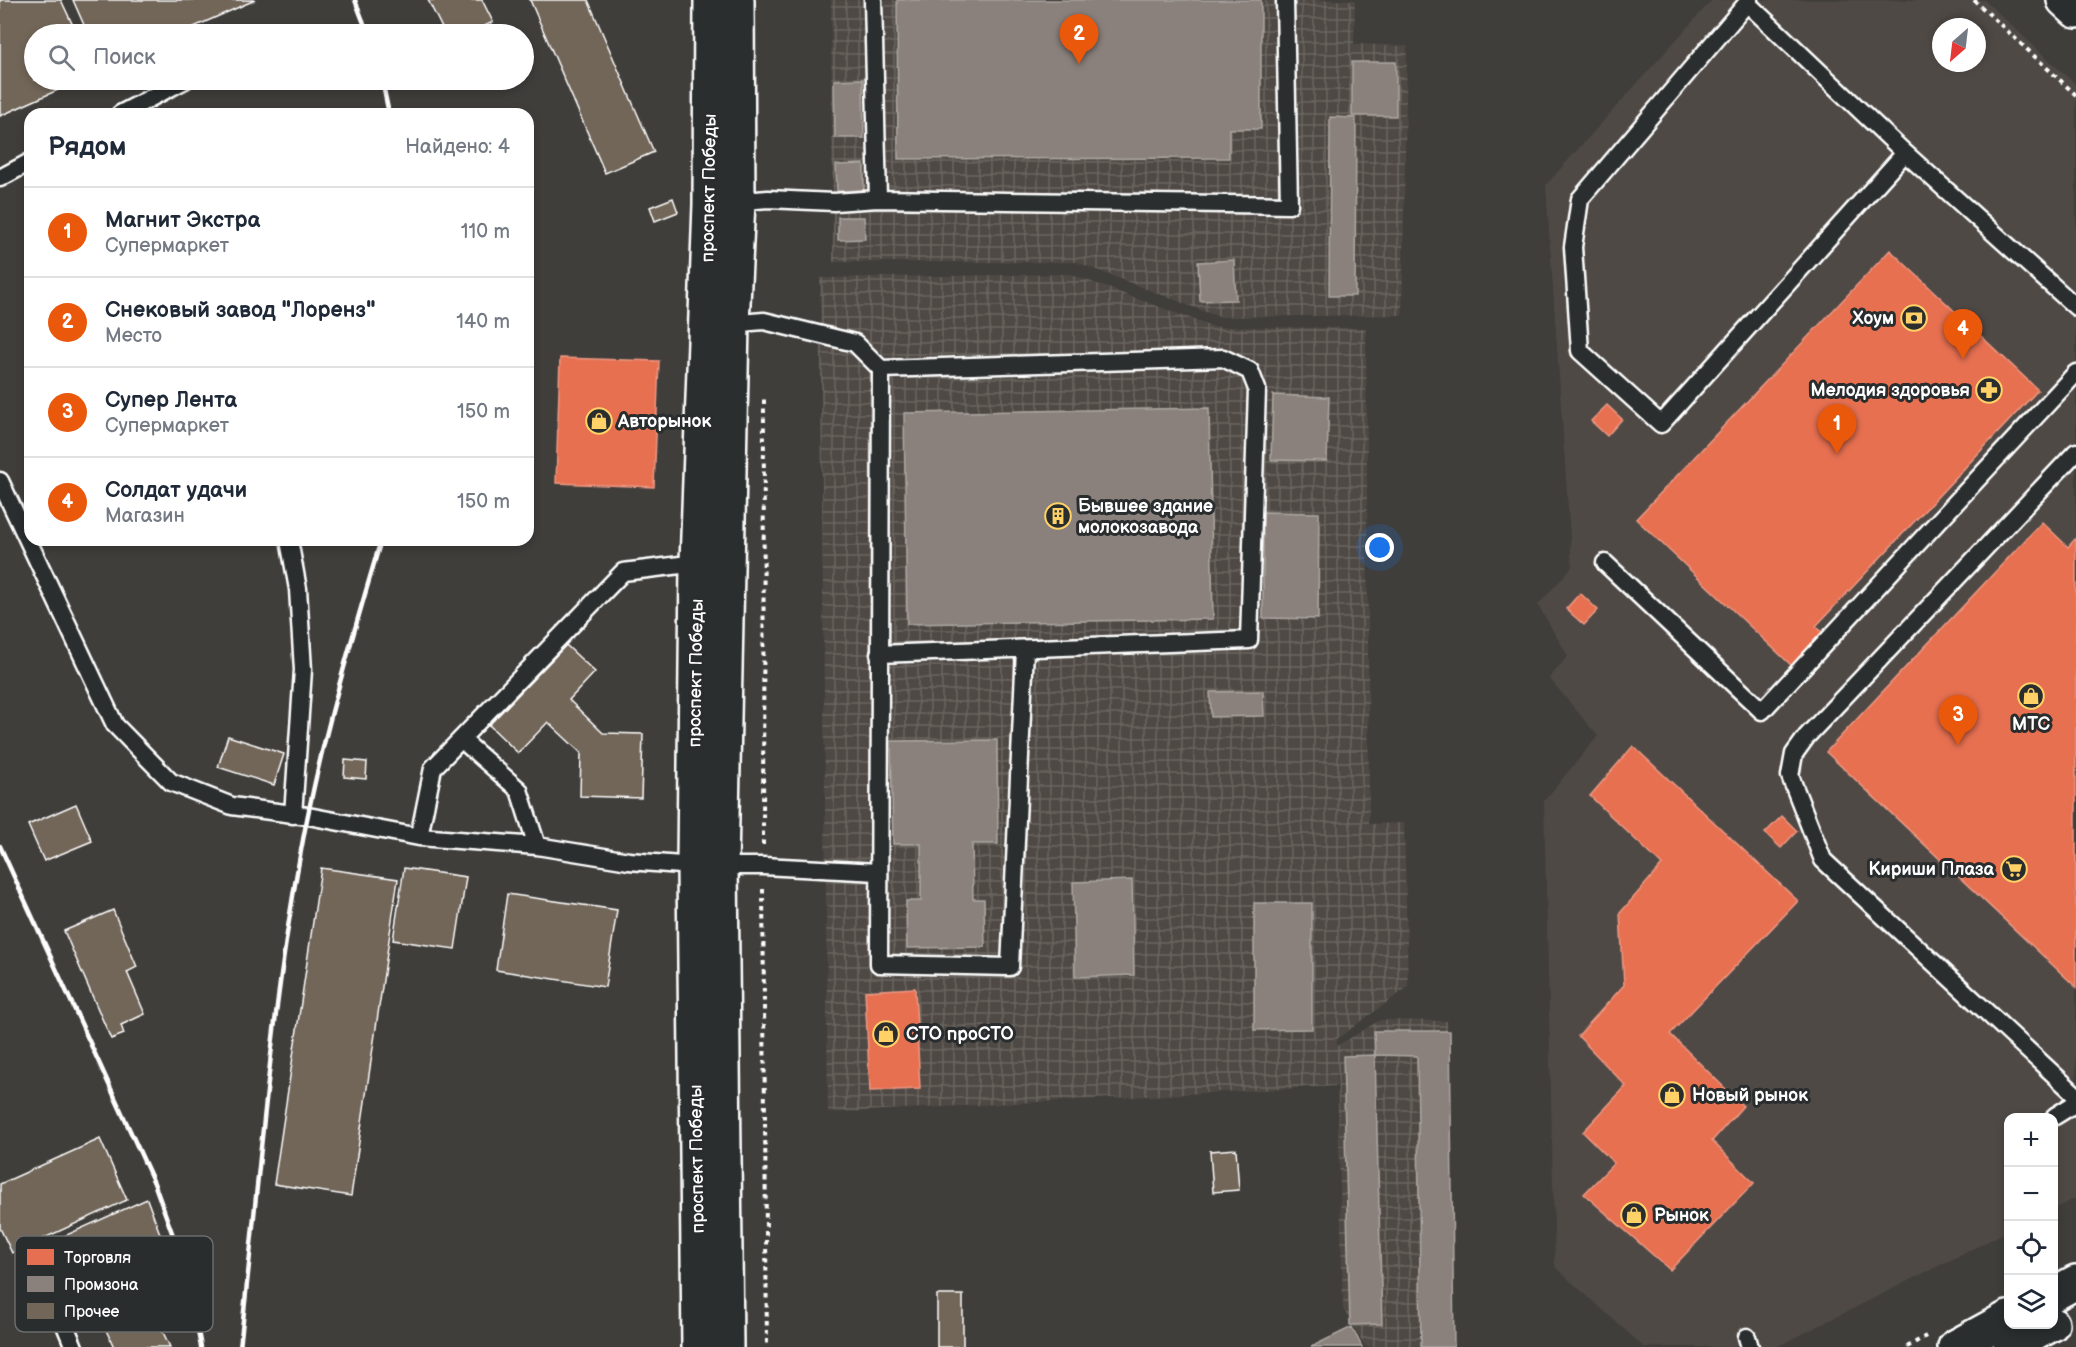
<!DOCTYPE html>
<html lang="ru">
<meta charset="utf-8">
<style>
:root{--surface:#fff;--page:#f2f2f3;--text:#1f2937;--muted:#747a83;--line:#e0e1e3;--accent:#ea580c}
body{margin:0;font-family:"Balsamiq Sans",sans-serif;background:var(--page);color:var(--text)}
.controls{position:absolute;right:18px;bottom:18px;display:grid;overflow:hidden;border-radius:12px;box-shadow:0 3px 9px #0003}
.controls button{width:54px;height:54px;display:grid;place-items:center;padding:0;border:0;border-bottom:2px solid var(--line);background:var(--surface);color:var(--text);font:30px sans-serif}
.compass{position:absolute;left:1932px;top:18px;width:54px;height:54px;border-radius:50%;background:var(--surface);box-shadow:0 3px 9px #0003;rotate:208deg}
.you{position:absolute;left:1380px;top:548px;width:21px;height:21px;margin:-15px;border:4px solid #fff;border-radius:50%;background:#1a73e8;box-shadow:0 0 0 9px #1a73e833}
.badge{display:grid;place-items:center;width:39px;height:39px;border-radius:50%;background:var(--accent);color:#fff;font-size:20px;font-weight:700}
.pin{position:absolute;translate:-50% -50px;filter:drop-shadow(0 2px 3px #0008)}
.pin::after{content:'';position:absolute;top:32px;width:21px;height:18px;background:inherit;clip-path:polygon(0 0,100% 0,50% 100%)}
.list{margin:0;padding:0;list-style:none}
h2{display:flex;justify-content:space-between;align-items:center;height:78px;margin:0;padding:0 24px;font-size:26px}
h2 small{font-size:20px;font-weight:400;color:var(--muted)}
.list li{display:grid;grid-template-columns:39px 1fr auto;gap:18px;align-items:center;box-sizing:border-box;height:90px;padding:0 24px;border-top:2px solid var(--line)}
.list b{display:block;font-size:22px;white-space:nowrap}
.list p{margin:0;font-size:20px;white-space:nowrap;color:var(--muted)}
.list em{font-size:20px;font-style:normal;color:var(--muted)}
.icon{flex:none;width:33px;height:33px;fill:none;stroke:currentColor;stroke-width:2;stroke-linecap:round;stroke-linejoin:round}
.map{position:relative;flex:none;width:2076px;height:1347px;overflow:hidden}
.search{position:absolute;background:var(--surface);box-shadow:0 3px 9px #0003;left:24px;top:24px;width:510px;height:66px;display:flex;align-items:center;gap:15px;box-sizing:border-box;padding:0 21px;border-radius:33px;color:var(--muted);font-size:22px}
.panel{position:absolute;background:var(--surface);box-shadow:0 3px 9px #0003;left:24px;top:108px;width:510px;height:438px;border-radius:18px}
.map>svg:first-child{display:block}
.built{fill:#4f4a44;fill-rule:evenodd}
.industrial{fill:url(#industrial-grid)}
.shops{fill:#e76f51;stroke:#ee9a85;stroke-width:1.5}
.industry{fill:#8a817c;stroke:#ada7a3;stroke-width:1.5}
.building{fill:#726658;stroke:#fff;stroke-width:1.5}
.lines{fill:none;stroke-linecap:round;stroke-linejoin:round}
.lane-casing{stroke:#fff;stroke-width:21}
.street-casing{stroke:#fff;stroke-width:38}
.secondary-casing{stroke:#fff;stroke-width:38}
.path{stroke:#fff;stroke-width:4;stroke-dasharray:4.5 4.5;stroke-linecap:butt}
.lane{stroke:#2a2d2e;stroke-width:16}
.street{stroke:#2a2d2e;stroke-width:33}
.secondary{stroke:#2a2d2e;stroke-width:33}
.rail{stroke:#fff;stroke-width:4.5}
.labels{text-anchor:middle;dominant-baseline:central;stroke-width:6;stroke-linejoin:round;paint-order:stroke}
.street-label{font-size:18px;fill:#fff;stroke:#2a2d2e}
.poi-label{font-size:18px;font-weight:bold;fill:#fff;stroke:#2a2d2e;text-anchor:start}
.key{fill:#2a2d2e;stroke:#6a6c6d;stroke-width:1.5}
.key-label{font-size:16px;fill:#fff}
</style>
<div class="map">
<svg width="2076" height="1347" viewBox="0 0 2076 1347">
<defs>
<pattern id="industrial-grid" width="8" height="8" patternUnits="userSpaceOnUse" patternTransform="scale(1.5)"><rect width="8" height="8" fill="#4f4a44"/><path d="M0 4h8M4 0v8" fill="none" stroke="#696560"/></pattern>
</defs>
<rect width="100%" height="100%" fill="#403e3b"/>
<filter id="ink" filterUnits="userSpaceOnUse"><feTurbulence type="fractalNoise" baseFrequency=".0167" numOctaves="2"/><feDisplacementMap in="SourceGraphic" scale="12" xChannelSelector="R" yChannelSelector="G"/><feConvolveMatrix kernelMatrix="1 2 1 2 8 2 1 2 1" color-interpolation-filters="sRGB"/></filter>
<g filter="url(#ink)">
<path class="built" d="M1712 0H1984L2076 85V1198L2054 1209V1118H2008V1231L1776 1347H1644L1555 1267 1544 801 1598 736 1549 678 1568 656 1538 605 1572 567 1546 185ZM1941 27H1977V63H1941Z"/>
<path class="industrial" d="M831 0H1355L1354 44 1407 46 1402 315 1219 317 1076 262H833Z
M1070 274 1214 327 1366 328 1369 824 1404 823 1408 987 1337 1039V1046L1380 1020 1447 1021 1452 1347H1366L1343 1309 1337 1066 1336 1086 828 1113 820 278Z"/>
<path class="shops" d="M1890 250 2038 390 1816 626 1823 633 1792 666 1636 519Z
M560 358 659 361 654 487 556 483Z
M1607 405 1622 419 1607 436 1591 421Z
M2042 522 2068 547 2076 538V987L1826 752Z
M1580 593 1598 610 1584 625 1566 609Z
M1633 746 1798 901 1670 1034 1743 1106 1712 1141 1754 1183 1670 1270 1584 1194 1614 1163 1583 1132 1626 1086 1578 1036 1624 985 1620 913 1662 865 1590 796Z
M1782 816 1797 831 1781 848 1765 833Z
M915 988 920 1089 870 1091 865 991Z"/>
<path class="industry" d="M897 0H1261V129H1229V158L898 159Z
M1352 62H1396V116H1352Z
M863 79 864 138H835L834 80Z
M1330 117 1356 118 1355 296H1329Z
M864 164V190L837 191 836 165Z
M838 217H864L865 239 838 240Z
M1234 260 1236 300 1200 301 1198 262Z
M1273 395 1329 397 1327 461 1271 460Z
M1209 408 1213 619 907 624 904 413Z
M1263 512 1319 513 1318 619 1263 618Z
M1263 691 1264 716 1211 717 1210 692Z
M997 740 998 844H972L973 899H984L985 947 907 948 906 901H921V844H893L891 741Z
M1132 880 1134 975 1075 977 1073 882Z
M1254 903H1312V1029L1254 1030Z
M1374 1031H1450L1454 1347H1421L1417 1056 1375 1055Z
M1375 1055 1382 1324 1350 1325 1343 1056Z
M1352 1327 1362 1347H1311Z"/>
<path class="building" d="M0 0H61L77 34H34V80H80L0 116Z
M73 0H255L178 34H88Z
M428 0H482L493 22 468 34H445Z
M530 0H588L654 152 605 173Z
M673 198 678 212 655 221 650 207Z
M566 645 595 672 569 700 603 733 643 734 641 798 580 796 581 753 548 722 518 753 489 725Z
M228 736 284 754 274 785 218 767Z
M345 760 367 762 366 779 344 777Z
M76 804 92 841 44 861 28 825Z
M321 868 398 879 351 1196 274 1184Z
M404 868 466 877 455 949 393 940Z
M507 894 617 910 605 987 496 970Z
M113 910 137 967 127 972 145 1014 121 1025 124 1034 111 1039 64 931Z
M100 1139 127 1200 12 1253 0 1228V1184Z
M1236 1149 1239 1190 1213 1192 1210 1151Z
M147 1199 174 1271 141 1286 170 1347H114L62 1237Z
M937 1295H963V1347H937Z"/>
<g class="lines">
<g class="lane-casing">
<path id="lane" d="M873 0 878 199
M1749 0 1747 3 1905 153 2076 307
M1747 3 1580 199 1573 247 1580 351 1661 424 1905 153
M120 114 185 80
M0 178 30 162
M732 202 768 199 834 202 878 199 1289 205 1285 0
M727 324 764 321 855 343 881 369 1223 358 1250 371 1257 389 1249 640 879 654
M881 369 879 964 1010 967 1025 650
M2076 452 1807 736 1794 754 1790 776 1823 860 2076 1095
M0 481 115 725 171 782 232 806 308 816 419 837 537 846 629 861 694 866H763L878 872
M289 540 298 589 303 670 293 815
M1605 563 1762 711 2076 373
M461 739 519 790 537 846
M419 837 433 768 623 572 697 563
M2055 1116 2076 1103
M43 1272 74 1347
M1747 1337 1750 1347"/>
</g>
<g class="street-casing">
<path id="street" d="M2054 1294 2076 1282
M1955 1347 2008 1318
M2010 1347 2052 1324"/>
</g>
<g class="secondary-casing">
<path id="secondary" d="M2064 0 2076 11
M699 1347 694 866 697 563 710 204 711 0
M726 1347 721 866 732 323 738 202 737 0"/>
</g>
<path class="path" d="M1974 0 2076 95
M763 845 764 397
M763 889 767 1347
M1907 1347 1926 1336"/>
<use href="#lane" class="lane"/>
<use href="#street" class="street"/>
<use href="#secondary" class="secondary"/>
<path class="rail" d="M355 0 368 34
M382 80 389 114
M0 846 154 1183 187 1274 201 1347
M240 1347C259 1184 270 1018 300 856 319 749 350 644 381 540"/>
</g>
</g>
<defs>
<g id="bank-ring" transform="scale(1.35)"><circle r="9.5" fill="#2a2d2e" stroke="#ffd166" stroke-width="1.5"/><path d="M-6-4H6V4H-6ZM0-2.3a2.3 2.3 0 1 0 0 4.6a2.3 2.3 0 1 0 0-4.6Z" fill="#ffd166"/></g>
<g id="pharmacy-ring" transform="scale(1.35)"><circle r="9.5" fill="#2a2d2e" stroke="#ffd166" stroke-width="1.5"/><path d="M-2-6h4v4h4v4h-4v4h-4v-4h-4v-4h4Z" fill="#ffd166"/></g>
<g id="shop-ring" transform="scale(1.35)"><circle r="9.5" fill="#2a2d2e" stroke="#ffd166" stroke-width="1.5"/><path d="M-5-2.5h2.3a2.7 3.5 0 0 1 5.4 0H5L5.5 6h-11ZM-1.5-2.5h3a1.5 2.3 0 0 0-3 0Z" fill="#ffd166"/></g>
<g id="building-ring" transform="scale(1.35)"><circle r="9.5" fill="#2a2d2e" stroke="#ffd166" stroke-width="1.5"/><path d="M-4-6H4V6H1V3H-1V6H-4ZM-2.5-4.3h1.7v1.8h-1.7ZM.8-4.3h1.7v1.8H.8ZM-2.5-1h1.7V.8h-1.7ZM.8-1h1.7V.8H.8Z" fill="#ffd166"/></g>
<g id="supermarket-ring" transform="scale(1.35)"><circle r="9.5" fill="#2a2d2e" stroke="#ffd166" stroke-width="1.5"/><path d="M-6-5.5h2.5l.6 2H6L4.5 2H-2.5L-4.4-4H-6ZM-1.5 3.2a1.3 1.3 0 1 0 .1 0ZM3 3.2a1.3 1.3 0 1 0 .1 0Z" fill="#ffd166"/></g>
</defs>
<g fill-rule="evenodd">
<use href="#bank-ring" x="1914" y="318"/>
<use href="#pharmacy-ring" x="1989" y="390"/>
<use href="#shop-ring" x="599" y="421"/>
<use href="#building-ring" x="1058" y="516"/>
<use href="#shop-ring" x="2031" y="696"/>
<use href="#supermarket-ring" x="2014" y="869"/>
<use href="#shop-ring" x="886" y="1034"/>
<use href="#shop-ring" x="1672" y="1095"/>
<use href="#shop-ring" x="1634" y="1215"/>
</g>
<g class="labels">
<g class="street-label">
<text transform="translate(709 188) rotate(-89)">проспект Победы</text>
<text transform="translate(696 673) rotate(-89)">проспект Победы</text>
<text transform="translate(697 1159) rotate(-91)">проспект Победы</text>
</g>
<g class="poi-label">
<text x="1894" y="318" text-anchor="end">Хоум</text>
<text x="1970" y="390" text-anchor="end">Мелодия здоровья</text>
<text x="618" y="421">Авторынок</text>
<text x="1078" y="506">Бывшее здание<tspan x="1078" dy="21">молокозавода</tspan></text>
<text x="2031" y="724" text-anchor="middle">МТС</text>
<text x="1994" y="869" text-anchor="end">Кириши Плаза</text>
<text x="906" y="1034">СТО проСТО</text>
<text x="1692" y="1095">Новый рынок</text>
<text x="1654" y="1215">Рынок</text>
</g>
</g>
<rect x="15" y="1236" width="198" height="96" rx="9" class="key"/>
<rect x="27" y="1249" width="27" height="16" fill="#e76f51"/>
<rect x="27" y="1276" width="27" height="16" fill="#8a817c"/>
<rect x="27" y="1303" width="27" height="16" fill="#726658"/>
<g class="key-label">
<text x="64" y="1263">Торговля</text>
<text x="64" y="1290">Промзона</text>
<text x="64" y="1317">Прочее</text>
</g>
</svg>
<div class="controls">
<button>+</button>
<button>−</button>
<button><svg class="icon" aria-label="locate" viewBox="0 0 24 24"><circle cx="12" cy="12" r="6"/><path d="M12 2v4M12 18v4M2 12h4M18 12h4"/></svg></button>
<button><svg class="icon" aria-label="layers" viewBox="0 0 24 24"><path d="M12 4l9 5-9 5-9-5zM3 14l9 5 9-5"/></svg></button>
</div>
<svg class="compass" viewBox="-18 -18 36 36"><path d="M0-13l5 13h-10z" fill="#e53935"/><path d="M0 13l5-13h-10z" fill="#747a83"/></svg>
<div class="you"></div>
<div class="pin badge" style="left:1837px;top:454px">1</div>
<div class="pin badge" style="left:1079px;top:64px">2</div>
<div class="pin badge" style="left:1958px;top:745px">3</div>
<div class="pin badge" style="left:1963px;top:359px">4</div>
<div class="search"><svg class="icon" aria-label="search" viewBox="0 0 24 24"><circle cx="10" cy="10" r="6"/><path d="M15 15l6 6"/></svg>Поиск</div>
<section class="panel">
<h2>Рядом<small>Найдено: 4</small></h2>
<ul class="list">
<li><span class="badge">1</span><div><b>Магнит Экстра</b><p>Супермаркет</p></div><em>110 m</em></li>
<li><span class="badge">2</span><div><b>Снековый завод &quot;Лоренз&quot;</b><p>Место</p></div><em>140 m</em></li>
<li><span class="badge">3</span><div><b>Супер Лента</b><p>Супермаркет</p></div><em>150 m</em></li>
<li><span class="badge">4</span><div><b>Солдат удачи</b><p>Магазин</p></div><em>150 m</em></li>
</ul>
</section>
</div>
